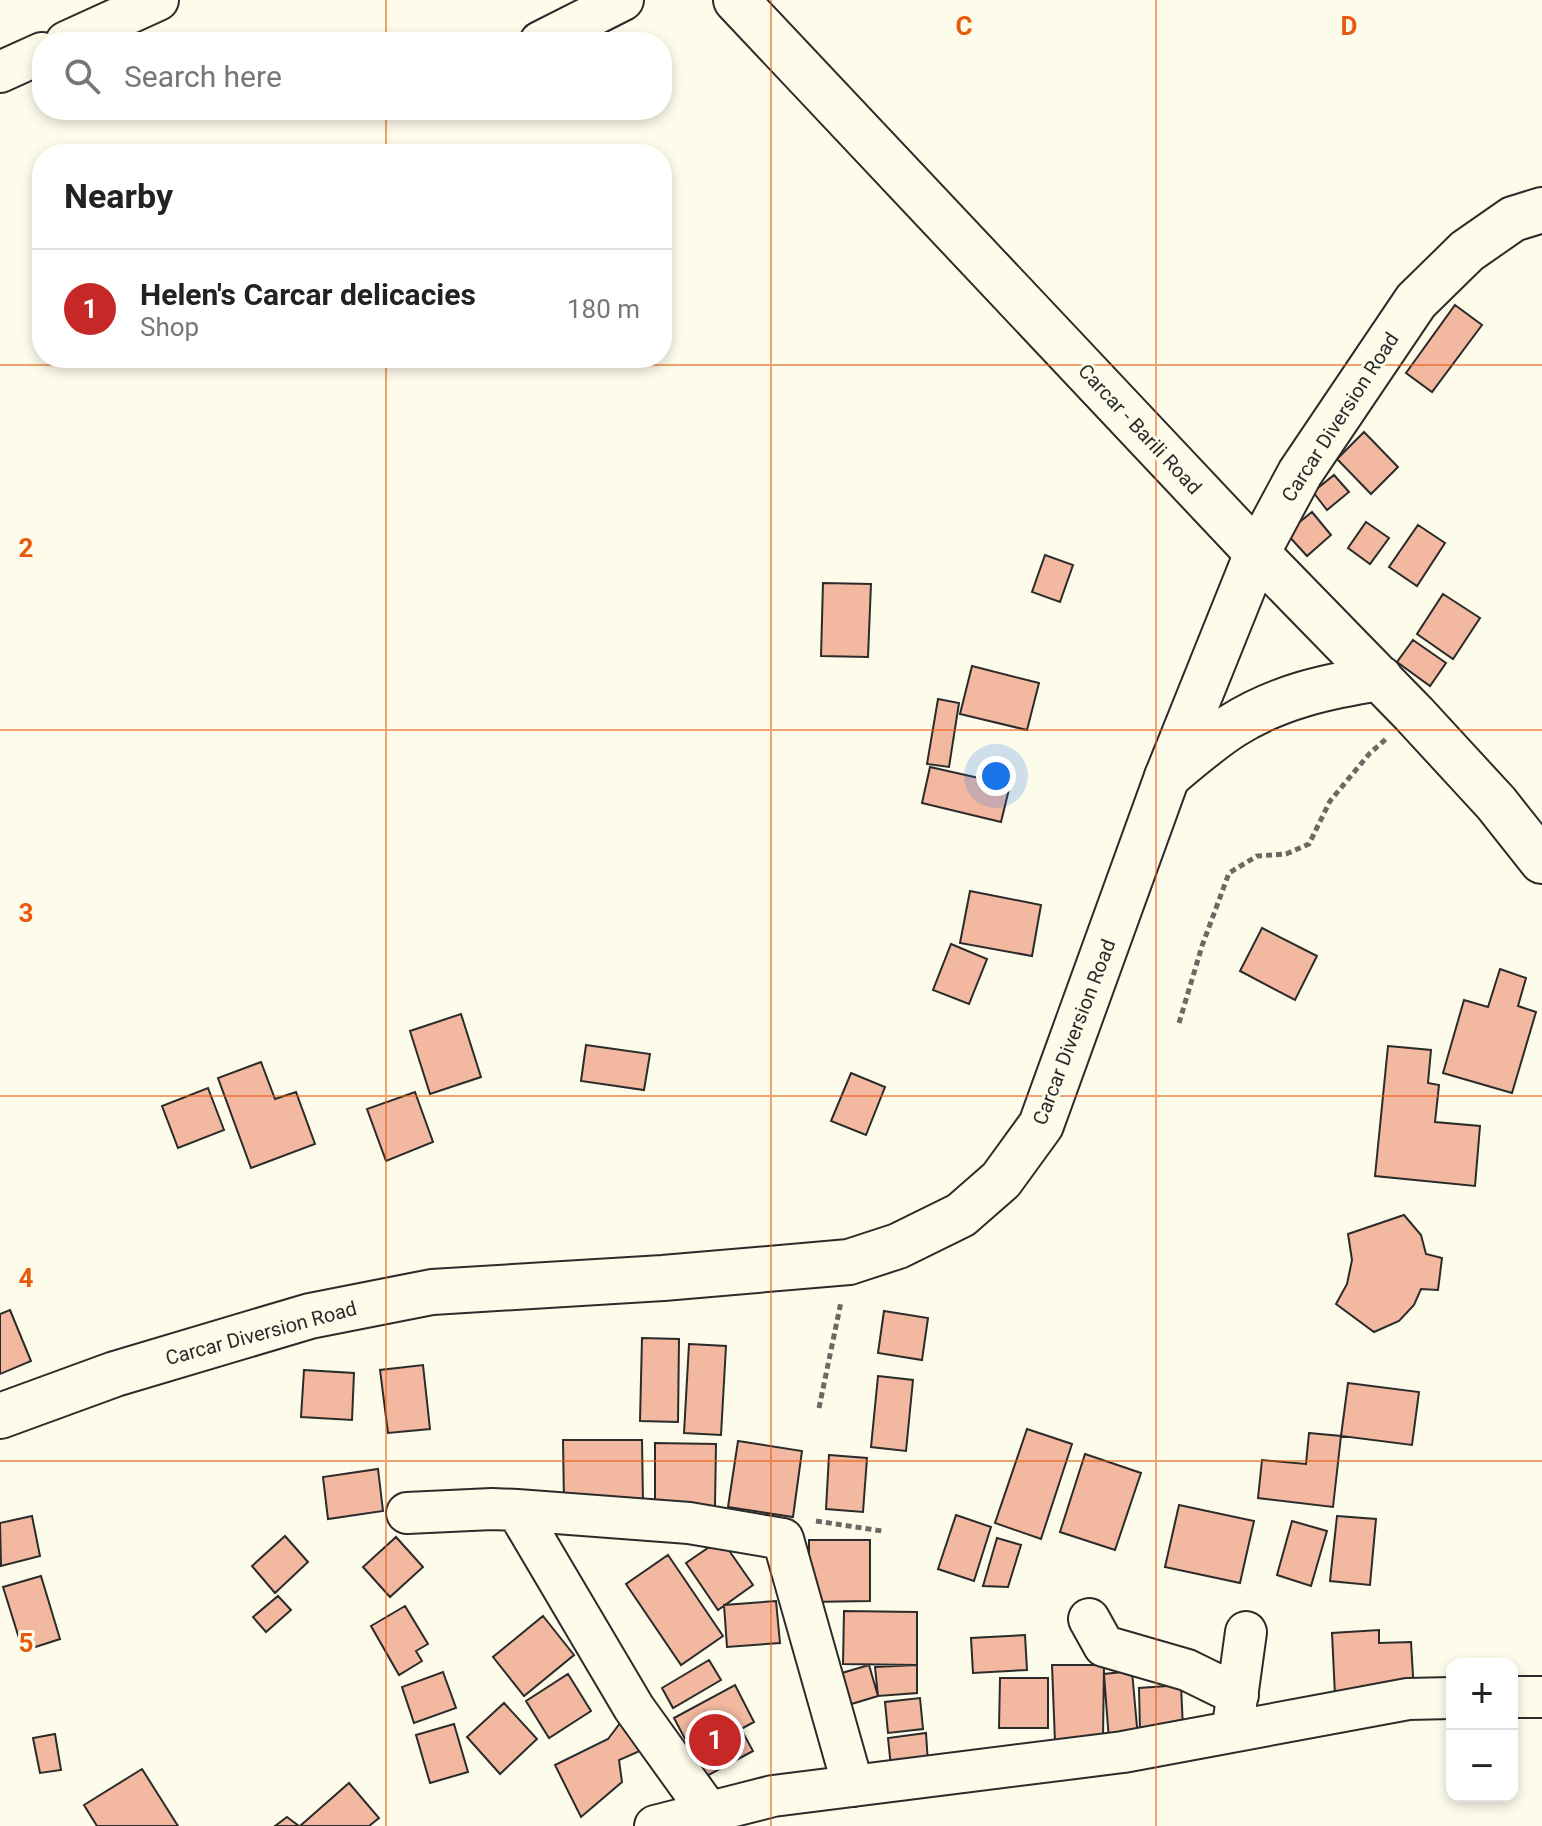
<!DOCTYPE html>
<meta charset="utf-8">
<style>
:root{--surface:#fff;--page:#f2f2f2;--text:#222;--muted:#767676;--line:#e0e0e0;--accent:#c62828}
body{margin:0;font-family:Roboto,sans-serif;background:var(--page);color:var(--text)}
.controls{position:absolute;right:24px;bottom:24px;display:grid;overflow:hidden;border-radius:16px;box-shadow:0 4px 12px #0003}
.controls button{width:72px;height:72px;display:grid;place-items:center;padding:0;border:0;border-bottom:2px solid var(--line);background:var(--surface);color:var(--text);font:40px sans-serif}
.you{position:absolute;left:996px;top:776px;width:28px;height:28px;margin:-20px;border:6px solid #fff;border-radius:50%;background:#1a73e8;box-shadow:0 0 0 12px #1a73e833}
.badge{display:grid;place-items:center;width:52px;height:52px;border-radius:50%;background:var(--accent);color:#fff;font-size:26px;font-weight:700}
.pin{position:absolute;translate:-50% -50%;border:4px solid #fff;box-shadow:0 2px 8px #0006}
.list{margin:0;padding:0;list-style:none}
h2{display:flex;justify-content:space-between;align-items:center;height:104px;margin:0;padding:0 32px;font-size:34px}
h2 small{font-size:26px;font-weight:400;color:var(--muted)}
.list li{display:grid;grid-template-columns:52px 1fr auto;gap:24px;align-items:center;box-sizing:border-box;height:120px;padding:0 32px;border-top:2px solid var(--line)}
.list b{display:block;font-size:30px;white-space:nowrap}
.list p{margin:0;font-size:26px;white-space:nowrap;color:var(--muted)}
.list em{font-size:26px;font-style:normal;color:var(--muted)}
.icon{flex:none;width:44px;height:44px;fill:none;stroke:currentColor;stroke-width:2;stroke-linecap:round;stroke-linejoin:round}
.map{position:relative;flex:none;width:1542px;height:1826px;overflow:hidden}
.search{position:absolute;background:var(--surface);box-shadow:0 4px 12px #0003;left:32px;top:32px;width:640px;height:88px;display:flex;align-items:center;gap:20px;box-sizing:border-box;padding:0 28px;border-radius:32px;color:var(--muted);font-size:30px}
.panel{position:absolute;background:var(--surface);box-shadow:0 4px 12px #0003;left:32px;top:144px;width:640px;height:224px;border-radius:32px}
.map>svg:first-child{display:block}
.building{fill:#f2b8a0;stroke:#2b2b2b;stroke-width:2}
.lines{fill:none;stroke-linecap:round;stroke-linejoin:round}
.minor-casing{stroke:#2b2b2b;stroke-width:44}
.major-casing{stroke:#2b2b2b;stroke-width:48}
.highway-casing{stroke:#2b2b2b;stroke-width:48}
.path{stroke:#6a6964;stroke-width:5;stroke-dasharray:6 4;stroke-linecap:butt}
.minor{stroke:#fdfbea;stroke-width:40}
.major{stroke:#fdfbea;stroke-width:44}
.highway{stroke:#fdfbea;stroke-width:44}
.grid{fill:none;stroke:#e8590c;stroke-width:2;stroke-opacity:0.55}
.labels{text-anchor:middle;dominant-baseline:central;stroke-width:6;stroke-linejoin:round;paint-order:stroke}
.street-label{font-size:20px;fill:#2b2b2b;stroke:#fdfbea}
.grid-label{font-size:26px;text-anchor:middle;font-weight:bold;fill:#e8590c;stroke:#fdfbea;stroke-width:6;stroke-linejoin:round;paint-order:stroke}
</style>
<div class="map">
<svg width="1542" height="1826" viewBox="0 0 1542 1826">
<rect width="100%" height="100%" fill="#fdfbea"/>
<path class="building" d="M1455 305 1482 325 1432 392 1406 373Z
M1364 432 1398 467 1371 494 1337 459Z
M1334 475 1349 492 1327 510 1313 492Z
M1312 512 1331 535 1307 556 1286 533Z
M1366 522 1389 538 1370 564 1348 548Z
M1418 525 1445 543 1417 586 1389 567Z
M1045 555 1073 565 1060 602 1032 592Z
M823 583 871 584 868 657 821 656Z
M1443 594 1480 618 1453 659 1417 634Z
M1413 640 1446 663 1430 686 1397 662Z
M972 666 1039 683 1027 730 960 714Z
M938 699 959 703 949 767 927 764Z
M930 767 1010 785 1001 822 922 803Z
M970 891 1041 905 1032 956 960 943Z
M1262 928 1317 956 1295 1000 1240 971Z
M951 944 987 959 969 1004 933 990Z
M1500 969 1526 978 1518 1006 1536 1012 1512 1093 1443 1073 1464 1000 1488 1007Z
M461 1014 481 1077 430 1094 410 1031Z
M586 1045 650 1054 644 1090 581 1081Z
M1388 1046 1431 1050 1428 1083 1439 1085 1435 1122 1480 1126 1475 1186 1375 1176Z
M261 1062 275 1099 296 1092 315 1144 251 1168 218 1078Z
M851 1073 885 1087 866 1135 831 1121Z
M208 1088 224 1130 178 1148 162 1106Z
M415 1092 433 1142 386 1161 367 1109Z
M1404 1215 1421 1235 1426 1254 1442 1258 1438 1290 1421 1289 1414 1305 1399 1321 1374 1332 1336 1304 1347 1284 1352 1260 1348 1234Z
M10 1310 31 1361 0 1374V1314Z
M884 1311 928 1318 922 1360 878 1353Z
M642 1338 679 1339 678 1422 640 1421Z
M689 1344 726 1346 721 1435 684 1433Z
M423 1365 430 1429 388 1433 380 1370Z
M304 1370 354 1373 352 1420 301 1417Z
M878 1376 913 1380 906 1451 871 1447Z
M1348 1383 1419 1392 1412 1445 1341 1436Z
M1027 1429 1072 1444 1041 1539 995 1523Z
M1309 1433 1341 1436 1333 1507 1258 1498 1262 1460 1306 1464Z
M563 1440H642L643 1503 564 1504Z
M738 1441 802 1451 793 1517 728 1507Z
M655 1443 716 1444 715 1506H655Z
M1085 1454 1141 1473 1115 1550 1060 1532Z
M829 1455 867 1458 863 1512 826 1509Z
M378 1469 383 1511 328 1519 323 1477Z
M1179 1505 1254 1521 1240 1583 1165 1567Z
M956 1515 991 1527 974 1581 938 1569Z
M32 1516 40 1556 1 1566 0 1523Z
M1337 1516 1376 1519 1370 1585 1330 1581Z
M1292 1521 1327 1531 1311 1586 1277 1575Z
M285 1536 308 1562 275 1593 252 1566Z
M396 1537 423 1567 390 1597 363 1567Z
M997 1538 1021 1545 1008 1587 983 1586Z
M721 1539 753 1585 718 1610 686 1563Z
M809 1540H870V1601L809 1602Z
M668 1555 723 1636 681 1665 626 1584Z
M41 1576 60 1639 23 1651 3 1587Z
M278 1596 291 1610 266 1632 253 1617Z
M776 1601 780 1643 727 1647 724 1605Z
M405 1606 428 1644 416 1651 422 1661 399 1675 371 1626Z
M844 1611 917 1612V1665L843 1664Z
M543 1616 574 1655 524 1696 493 1657Z
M1379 1630V1643L1411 1642 1414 1692 1335 1696 1332 1633Z
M1025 1635 1027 1670 973 1673 971 1638Z
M709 1660 721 1680 673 1708 662 1688Z
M869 1665 878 1696 845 1706 835 1675Z
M917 1665V1693L878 1696 875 1667Z
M1052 1665H1104L1103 1738 1055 1742Z
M1132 1671 1138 1738 1109 1741 1104 1674Z
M443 1672 456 1708 414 1723 402 1687Z
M568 1674 591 1711 549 1738 526 1701Z
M1000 1678H1048V1728H999Z
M735 1685 754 1722 741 1729 753 1751 705 1777 674 1718Z
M1181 1685 1183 1729 1140 1731 1139 1688Z
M920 1698 923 1729 888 1733 885 1702Z
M504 1703 537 1739 500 1774 467 1737Z
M627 1714 642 1750 619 1760 622 1782 581 1817 555 1765 608 1739Z
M454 1724 468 1772 430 1783 416 1735Z
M926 1733 928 1763 891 1767 888 1738Z
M55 1734 61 1770 40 1773 33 1738Z
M142 1769 178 1826H97L84 1805Z
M349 1783 379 1818 369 1826H300Z
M287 1817 299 1826H275Z"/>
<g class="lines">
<g class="minor-casing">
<path id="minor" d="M66 42 158 0
M540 42 623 0
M0 72 42 53
M517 1510 634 1708 708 1811 715 1826
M407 1513 492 1509 517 1510 689 1523 783 1539 853 1786
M1089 1619 1104 1646 1187 1670 1238 1695
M1512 1697H1542
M1234 1719 1246 1632
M655 1826 773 1796 1123 1752 1408 1699 1452 1698"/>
</g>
<g class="major-casing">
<path id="major" d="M0 1416 115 1374 310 1316 432 1292 663 1278 849 1262 898 1246 961 1215 1001 1180 1041 1125 1167 777 1257 553 1300 473 1416 301 1467 251 1513 219 1542 210"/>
</g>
<g class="highway-casing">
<path id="highway" d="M736 0 1257 553 1414 714 1496 803 1542 861
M1167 777C1188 759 1209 741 1232 726 1277 697 1328 686 1380 678"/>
</g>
<path class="path" d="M1179 1023 1202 946 1229 873 1257 856 1286 854 1309 844 1330 801 1370 753 1386 739
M819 1408 841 1302
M816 1521 882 1531"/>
<use href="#minor" class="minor"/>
<use href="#major" class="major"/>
<use href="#highway" class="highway"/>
</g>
<path class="grid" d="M386 0V42M771 0V1826M1156 0V1826M386 110V154M386 358V1826M0 365H1542M0 730H1542M0 1096H1542M0 1461H1542"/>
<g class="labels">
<g class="street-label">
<text transform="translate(1340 417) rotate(-57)">Carcar Diversion Road</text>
<text transform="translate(1140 429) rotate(47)">Carcar - Barili Road</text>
<text transform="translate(1074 1032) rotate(-69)">Carcar Diversion Road</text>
<text transform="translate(261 1333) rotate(-15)">Carcar Diversion Road</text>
</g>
</g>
<g class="grid-label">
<text x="964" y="35">C</text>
<text x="1349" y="35">D</text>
<text x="26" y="557">2</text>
<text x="26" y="922">3</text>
<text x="26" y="1287">4</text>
<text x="26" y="1652">5</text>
</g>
</svg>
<div class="controls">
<button>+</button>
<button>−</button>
</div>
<div class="you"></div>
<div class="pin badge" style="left:715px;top:1740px">1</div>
<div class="search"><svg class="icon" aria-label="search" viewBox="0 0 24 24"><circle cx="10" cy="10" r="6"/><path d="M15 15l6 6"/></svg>Search here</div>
<section class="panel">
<h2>Nearby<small></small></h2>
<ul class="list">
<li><span class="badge">1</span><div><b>Helen's Carcar delicacies</b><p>Shop</p></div><em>180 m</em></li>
</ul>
</section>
</div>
